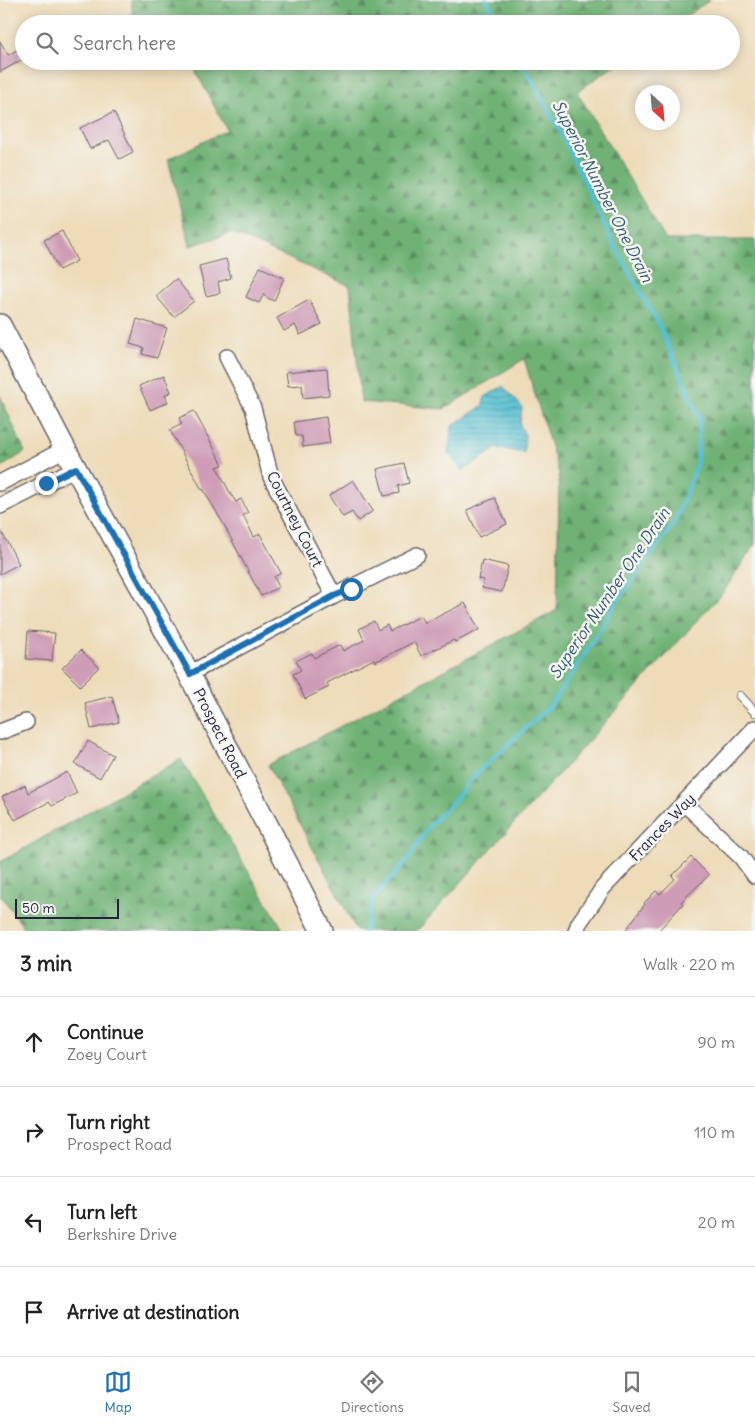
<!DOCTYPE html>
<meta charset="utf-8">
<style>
:root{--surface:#fff;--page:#f6f6f6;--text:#222;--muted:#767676;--line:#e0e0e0;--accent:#1f6fb2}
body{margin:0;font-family:Delius,sans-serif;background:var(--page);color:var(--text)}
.compass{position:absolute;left:635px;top:85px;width:45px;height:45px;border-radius:50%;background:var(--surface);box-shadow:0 2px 12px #0003;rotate:154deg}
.scale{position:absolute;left:15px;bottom:12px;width:104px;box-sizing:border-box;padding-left:5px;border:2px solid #22223b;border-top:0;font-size:14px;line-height:18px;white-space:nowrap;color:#22223b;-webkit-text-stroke:4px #f6f6f2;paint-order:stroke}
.stop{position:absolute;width:15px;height:15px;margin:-11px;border:4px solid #1f6fb2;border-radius:50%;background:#fff}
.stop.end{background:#1f6fb2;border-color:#fff;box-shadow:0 1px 5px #0008}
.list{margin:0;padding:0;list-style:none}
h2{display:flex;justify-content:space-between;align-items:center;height:65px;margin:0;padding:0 20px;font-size:21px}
h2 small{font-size:16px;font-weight:400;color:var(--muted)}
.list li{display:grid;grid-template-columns:32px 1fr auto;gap:15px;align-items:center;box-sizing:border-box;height:90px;padding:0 20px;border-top:1px solid var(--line)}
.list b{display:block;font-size:19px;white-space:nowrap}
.list p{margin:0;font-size:16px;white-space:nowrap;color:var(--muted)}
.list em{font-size:16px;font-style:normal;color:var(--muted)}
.icon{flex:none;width:28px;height:28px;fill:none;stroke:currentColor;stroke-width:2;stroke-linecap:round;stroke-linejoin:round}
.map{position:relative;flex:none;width:755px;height:931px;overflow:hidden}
.search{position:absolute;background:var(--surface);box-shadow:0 2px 12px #0003;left:15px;right:15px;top:15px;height:55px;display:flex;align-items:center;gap:12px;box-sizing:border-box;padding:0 18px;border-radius:28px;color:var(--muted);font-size:19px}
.sheet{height:425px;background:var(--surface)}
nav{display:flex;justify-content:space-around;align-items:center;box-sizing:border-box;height:70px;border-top:1px solid var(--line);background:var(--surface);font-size:14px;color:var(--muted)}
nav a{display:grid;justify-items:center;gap:2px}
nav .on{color:var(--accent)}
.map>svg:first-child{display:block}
.forest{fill:url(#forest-firs);stroke:#486a58}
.water{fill:url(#water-rules);stroke:#3a7085}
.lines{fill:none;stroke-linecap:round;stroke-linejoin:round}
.stream{stroke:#53becf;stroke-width:4.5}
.building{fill:#ce9cb6}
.service-casing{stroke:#696367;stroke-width:10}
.minor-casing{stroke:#696367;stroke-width:18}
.secondary-casing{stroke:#696367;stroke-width:24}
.service{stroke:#fff;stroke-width:8}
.minor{stroke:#fff;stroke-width:15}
.secondary{stroke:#fff;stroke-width:21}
.route{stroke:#1f6fb2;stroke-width:6}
.labels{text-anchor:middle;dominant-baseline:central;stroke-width:5;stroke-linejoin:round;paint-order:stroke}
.street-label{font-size:15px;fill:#22223b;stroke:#f6f6f2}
.water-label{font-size:16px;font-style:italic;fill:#33596f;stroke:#f6f6f2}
</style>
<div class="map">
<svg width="755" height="931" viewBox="0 0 755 931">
<defs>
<pattern id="forest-firs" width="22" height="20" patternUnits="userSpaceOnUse" patternTransform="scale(1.25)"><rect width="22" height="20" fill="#6fb276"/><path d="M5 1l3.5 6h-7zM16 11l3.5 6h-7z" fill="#5b9062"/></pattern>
<pattern id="water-rules" width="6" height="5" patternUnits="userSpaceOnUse" patternTransform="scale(1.25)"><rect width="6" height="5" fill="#53becf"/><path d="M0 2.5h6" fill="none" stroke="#449aa9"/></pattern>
</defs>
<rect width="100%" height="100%" fill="#f6f6f2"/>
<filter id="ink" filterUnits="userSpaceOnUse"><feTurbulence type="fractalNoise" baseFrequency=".02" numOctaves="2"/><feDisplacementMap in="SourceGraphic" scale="10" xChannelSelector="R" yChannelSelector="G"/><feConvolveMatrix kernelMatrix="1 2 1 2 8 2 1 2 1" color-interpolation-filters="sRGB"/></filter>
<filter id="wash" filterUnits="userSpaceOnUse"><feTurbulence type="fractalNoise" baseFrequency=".0096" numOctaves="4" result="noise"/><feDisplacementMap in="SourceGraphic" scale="20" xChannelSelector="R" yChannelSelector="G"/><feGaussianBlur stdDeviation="1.12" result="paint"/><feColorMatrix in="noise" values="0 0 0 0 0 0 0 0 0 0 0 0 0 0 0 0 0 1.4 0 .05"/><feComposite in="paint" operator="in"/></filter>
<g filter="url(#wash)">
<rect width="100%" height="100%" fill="#eedcb9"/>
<path class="forest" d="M131 0H710L675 24H144L134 20Z
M190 61H621L577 92 666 240H755V544L724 591 417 931H357L268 765 557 610 559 473 524 359 444 409 361 402 350 286 232 233 190 246 168 159 227 130Z
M0 395 25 452 0 468Z
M181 759 284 931H26L0 894V862Z"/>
<path class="water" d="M503 386 522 407 520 425 525 435 524 453 497 448 462 471 448 453 452 426 482 406 485 397Z"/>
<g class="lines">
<path class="stream" d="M486 0 500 24
M365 931 373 899 408 859 429 826 452 803 475 775 550 706 580 662 617 601 675 522 696 468 700 419 659 325 614 245 560 130 521 61"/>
</g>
<g id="blocks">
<path class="building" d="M0 41 8 55 17 50 22 60 0 72Z
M114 112 133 152 119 159 109 140 90 149 80 128Z
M62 231 77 261 59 270 44 240Z
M226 259 231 278 218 282 220 293 206 296 199 266Z
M260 267 284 278 274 301 266 297 264 294 259 303 246 297Z
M176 279 194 301 174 317 156 296Z
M309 300 322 324 300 335 295 325 284 331 277 318Z
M137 319 167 328 157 358 142 354 144 348 130 344Z
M327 368 329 395 303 398 302 385 288 386 286 372Z
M164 375 171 392 165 395 168 402 150 410 139 386Z
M194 411 223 465 217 467 230 493 236 502 241 499 248 513 243 515 254 537 260 534 281 573 274 577 279 587 261 596 224 525 203 489 202 490 170 430 182 424 179 418Z
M326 417 330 443 303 447 302 436H296L294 422Z
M404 463 409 483 398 486 399 493 384 496 377 469Z
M353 480 373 511 358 521 352 512 343 517 329 496Z
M495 498 507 524 479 537 467 510Z
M0 529 19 564 0 574Z
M482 560 508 566 502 592 482 588 484 580 478 579Z
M465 603 479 630 455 642 454 640 421 656 414 642 375 662 374 659 327 683 329 687 305 699 293 674 301 670 296 661 312 653 314 658 340 645 343 651 364 640 359 629 374 621 378 630 387 625 390 631 421 616 425 623Z
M28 631 55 633 52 661 26 659Z
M81 650 99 667 80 686 62 668Z
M112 696 119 722 91 729 85 703Z
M88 741 113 755 100 778 75 764Z
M67 772 77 793 52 806 49 802 15 820 2 797 25 785 28 793Z
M691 857 709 875 681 902 683 904 658 931H625L645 904 644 903 656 891 660 894 675 879 672 876Z"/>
</g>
</g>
<g filter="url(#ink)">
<use href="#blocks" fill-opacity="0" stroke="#696367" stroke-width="1"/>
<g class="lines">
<g class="service-casing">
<path id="service" d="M740 696 755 712"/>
</g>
<g class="minor-casing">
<path id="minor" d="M227 357 253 408 271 477 334 596
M0 483 65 449
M0 506 76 468
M189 674 334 596 417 555
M0 732 26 722
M685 804 741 857 755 876
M576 931 579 923 603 888 755 728"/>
</g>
<g class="secondary-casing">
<path id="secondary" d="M0 325 65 449 189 674 322 931"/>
</g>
<use href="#service" class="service"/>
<use href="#minor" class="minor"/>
<use href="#secondary" class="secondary"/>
</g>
</g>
<g class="lines" filter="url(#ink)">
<path class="route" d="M46 483 76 468 190 674 334 596 351 589"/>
</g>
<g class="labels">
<g class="street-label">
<text transform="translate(295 519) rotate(63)">Courtney Court</text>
<text transform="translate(220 733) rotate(63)">Prospect Road</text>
<text transform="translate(662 827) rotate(-46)">Frances Way</text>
</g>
<g class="water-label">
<text transform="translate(603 191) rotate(63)">Superior Number One Drain</text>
<text transform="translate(609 593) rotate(-56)">Superior Number One Drain</text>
</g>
</g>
</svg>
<svg class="compass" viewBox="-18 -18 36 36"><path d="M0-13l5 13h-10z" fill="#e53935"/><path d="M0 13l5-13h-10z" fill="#767676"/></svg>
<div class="scale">50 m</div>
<div class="stop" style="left:351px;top:589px"></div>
<div class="stop end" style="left:46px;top:483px"></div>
<div class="search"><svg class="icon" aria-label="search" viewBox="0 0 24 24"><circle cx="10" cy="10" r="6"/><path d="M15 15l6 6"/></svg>Search here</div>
</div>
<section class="sheet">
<h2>3 min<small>Walk · 220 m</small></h2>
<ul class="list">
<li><svg class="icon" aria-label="ahead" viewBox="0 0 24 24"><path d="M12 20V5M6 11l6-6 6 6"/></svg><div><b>Continue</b><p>Zoey Court</p></div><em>90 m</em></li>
<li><svg class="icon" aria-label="right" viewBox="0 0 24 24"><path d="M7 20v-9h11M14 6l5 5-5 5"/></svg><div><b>Turn right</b><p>Prospect Road</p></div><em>110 m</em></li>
<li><svg class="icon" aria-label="left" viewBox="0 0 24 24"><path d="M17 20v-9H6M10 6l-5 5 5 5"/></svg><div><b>Turn left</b><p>Berkshire Drive</p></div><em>20 m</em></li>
<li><svg class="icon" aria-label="arrive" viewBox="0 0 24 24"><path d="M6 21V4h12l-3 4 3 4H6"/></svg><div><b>Arrive at destination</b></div></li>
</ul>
</section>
<nav>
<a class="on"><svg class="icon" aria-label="map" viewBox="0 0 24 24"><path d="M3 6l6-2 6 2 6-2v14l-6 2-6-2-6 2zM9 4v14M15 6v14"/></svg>Map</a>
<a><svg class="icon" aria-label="directions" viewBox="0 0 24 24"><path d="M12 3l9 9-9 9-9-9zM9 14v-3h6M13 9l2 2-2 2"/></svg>Directions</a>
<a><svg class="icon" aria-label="saved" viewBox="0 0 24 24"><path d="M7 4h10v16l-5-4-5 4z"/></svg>Saved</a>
</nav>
